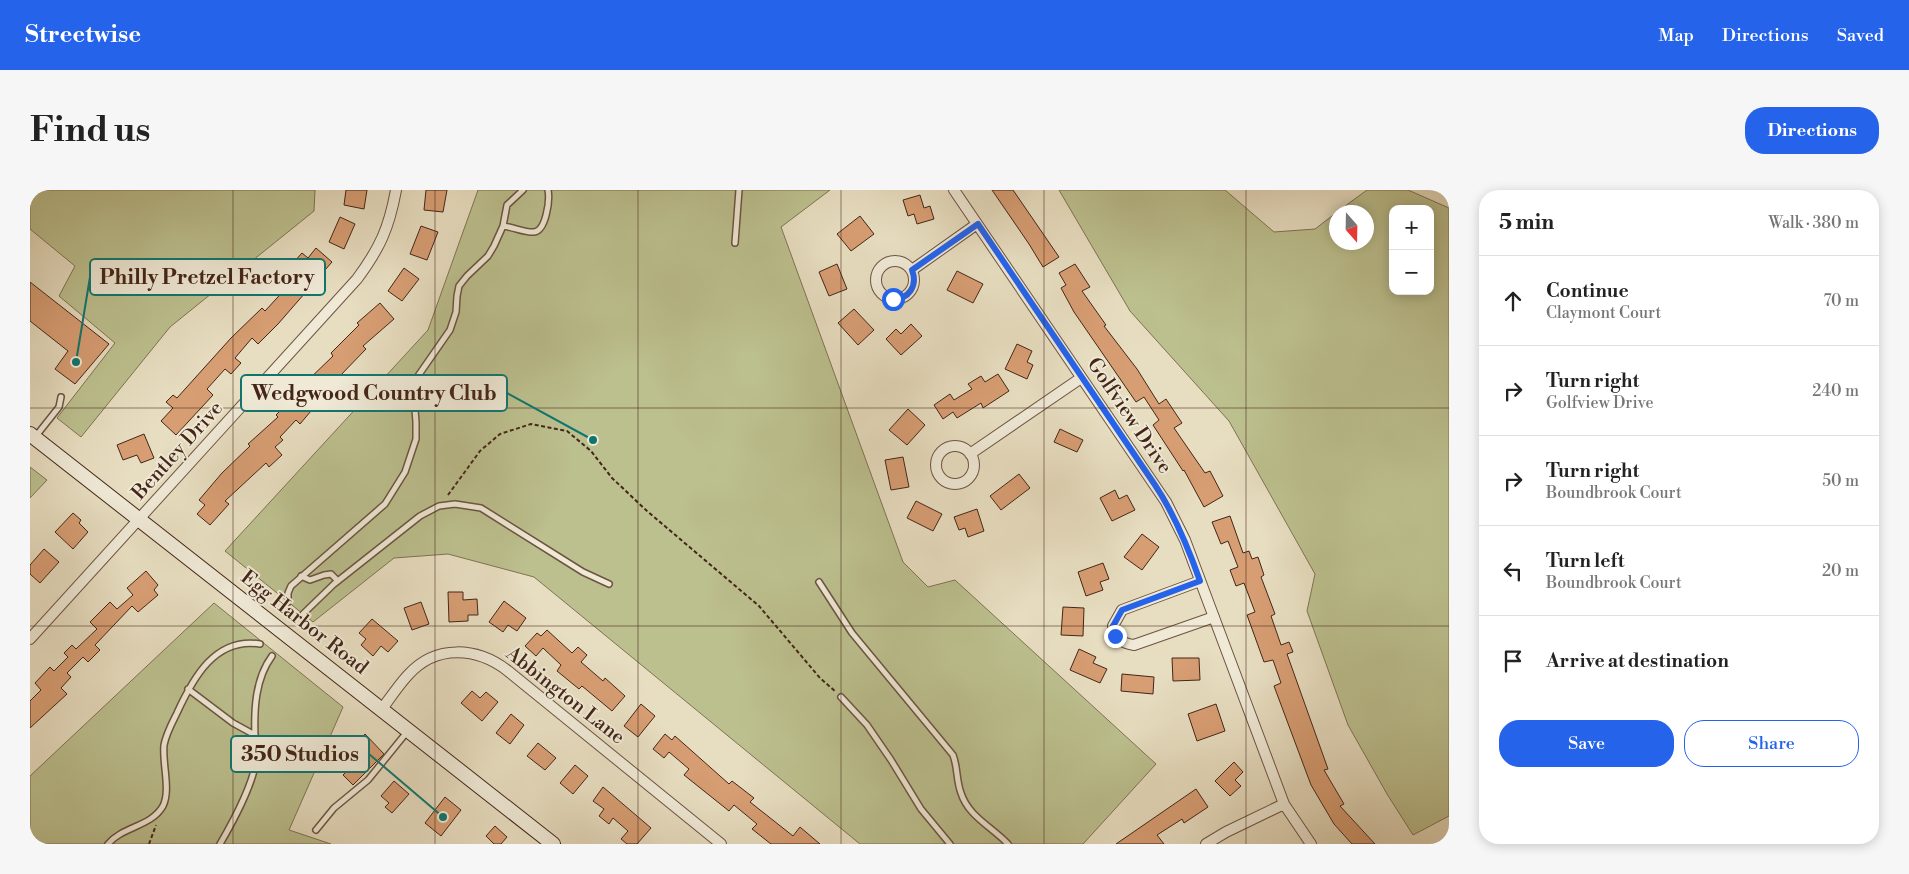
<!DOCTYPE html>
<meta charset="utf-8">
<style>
:root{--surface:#fff;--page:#f6f6f6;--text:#222;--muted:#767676;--line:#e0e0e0;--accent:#2563eb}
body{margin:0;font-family:"Libre Bodoni",serif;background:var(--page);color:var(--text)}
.controls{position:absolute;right:15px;top:15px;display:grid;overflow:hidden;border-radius:10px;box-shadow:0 2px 12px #0003}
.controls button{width:45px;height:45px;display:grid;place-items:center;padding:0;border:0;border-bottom:1px solid var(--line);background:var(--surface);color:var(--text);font:25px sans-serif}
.compass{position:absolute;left:1299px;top:15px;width:45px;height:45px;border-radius:50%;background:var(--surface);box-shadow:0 2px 12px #0003;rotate:160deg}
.stop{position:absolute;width:15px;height:15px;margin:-11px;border:4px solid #2563eb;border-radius:50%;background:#fff}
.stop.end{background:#2563eb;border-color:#fff;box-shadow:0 1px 5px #0008}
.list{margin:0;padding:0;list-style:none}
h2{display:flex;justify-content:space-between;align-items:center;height:65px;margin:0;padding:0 20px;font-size:21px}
h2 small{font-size:16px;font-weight:400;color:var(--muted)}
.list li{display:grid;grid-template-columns:32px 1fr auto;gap:15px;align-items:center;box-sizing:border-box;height:90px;padding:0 20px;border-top:1px solid var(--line)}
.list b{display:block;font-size:19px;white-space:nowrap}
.list p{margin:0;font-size:16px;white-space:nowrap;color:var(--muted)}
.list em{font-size:16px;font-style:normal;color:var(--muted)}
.actions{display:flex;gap:10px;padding:15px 20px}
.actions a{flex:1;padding:11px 0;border:1px solid var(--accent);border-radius:20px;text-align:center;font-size:18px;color:var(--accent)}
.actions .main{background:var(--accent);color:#fff}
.icon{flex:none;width:28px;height:28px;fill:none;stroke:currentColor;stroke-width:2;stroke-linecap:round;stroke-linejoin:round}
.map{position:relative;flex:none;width:1419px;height:654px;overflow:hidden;border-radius:20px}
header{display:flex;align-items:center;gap:30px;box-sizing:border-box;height:70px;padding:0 25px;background:var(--accent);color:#fff}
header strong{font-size:24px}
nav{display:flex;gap:28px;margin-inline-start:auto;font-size:18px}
.intro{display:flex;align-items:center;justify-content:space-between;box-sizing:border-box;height:120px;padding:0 30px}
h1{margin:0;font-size:35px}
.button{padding:12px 22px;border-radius:20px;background:var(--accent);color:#fff;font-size:18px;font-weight:700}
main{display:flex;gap:30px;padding:0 30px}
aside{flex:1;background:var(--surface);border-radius:20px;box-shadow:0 2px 12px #0003}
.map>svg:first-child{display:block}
.green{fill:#bcbf8e;stroke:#807253;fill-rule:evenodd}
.building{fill:#d79d73;stroke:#442618}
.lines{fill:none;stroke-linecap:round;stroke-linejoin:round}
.service-casing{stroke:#6d5442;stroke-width:8}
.minor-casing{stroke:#6d5442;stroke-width:12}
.secondary-casing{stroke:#442618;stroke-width:16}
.path{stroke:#442618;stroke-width:2;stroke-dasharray:4 2.5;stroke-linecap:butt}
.service{stroke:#efe9d6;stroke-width:5}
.minor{stroke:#efe9d6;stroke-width:10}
.secondary{stroke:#efe9d6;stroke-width:14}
.route{stroke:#2563eb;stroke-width:6}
.grid{fill:none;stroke:#442618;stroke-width:1;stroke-opacity:0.55}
.labels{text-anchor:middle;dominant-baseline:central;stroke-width:4;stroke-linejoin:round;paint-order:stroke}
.street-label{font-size:20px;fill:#442618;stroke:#efe9d6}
.leader{fill:none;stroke:#0f766e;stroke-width:2}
.callout-dot{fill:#0f766e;stroke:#efe9d6;stroke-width:2}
.callout{fill:#efe9d6;stroke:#0f766e;stroke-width:2}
.callout-label{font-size:21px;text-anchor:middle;font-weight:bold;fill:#442618}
</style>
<header>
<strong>Streetwise</strong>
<nav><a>Map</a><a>Directions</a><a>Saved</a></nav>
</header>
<div class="intro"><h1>Find us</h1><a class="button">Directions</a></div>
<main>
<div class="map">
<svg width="1419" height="654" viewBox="0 0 1419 654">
<rect width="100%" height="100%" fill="#e7ddc0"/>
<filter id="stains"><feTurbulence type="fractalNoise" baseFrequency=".004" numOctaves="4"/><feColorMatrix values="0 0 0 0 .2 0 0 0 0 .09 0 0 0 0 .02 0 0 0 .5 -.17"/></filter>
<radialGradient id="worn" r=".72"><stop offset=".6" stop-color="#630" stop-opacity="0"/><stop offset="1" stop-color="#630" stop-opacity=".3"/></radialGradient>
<path class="green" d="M0 0H285L284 21 140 137 51 247 27 228 85 153 29 106 45 76 0 39Z
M448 0H800L751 37 873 372 898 397 925 390 1126 574 1053 654H830L504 387 418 364 364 368 283 432 195 361 398 140Z
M1029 0H1195L1244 42 1285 39 1306 23V52H1336V22H1307L1337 0H1378L1419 18V626L1383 645 1357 604 1318 535 1277 421 1285 384 1199 231 1100 121ZM1363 19H1400V101H1363Z
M0 277 17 290 0 308Z
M184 413 313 517 259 640 301 654H0V586Z"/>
<path class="building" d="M316 0H337L334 19 314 15Z
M396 0H417L413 22 394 20Z
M962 0H983L1029 67 1013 77 999 54Z
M890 5 894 18 900 16 904 29 887 34 884 24 878 26 873 10Z
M830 26 844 44 821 61 807 44Z
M310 27 325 34 314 59 299 52Z
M391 36 408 42 397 70 380 64Z
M286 58 302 72 248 134 228 154 222 148 205 168 211 173 201 184 195 179 177 199 183 205 146 245 131 231 143 218 136 212 143 205 147 208 201 148 232 118 235 121 271 82 262 74 272 63 278 68Z
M807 74 817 99 799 106 789 82Z
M1045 74 1060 97 1052 101 1076 135 1074 136 1107 179 1129 214 1136 209 1152 233 1144 238 1175 283 1180 281 1193 306 1174 317 1154 280 1153 281 1123 235 1129 230 1114 207 1106 212 1044 122 1031 98 1036 95 1029 83Z
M374 78 389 89 372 111 358 101Z
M927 81 953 94 943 113 917 100Z
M0 92 79 154 45 194 25 179 38 161 0 131Z
M350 113 364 129 333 156 336 159 307 189 308 190 279 218 281 221 270 234 266 230 250 247 253 250 245 257 252 265 239 277 236 273 195 311 199 314 180 335 167 324 175 315 169 310 192 283 220 256 218 254 248 227 246 225 254 217 259 221 279 199 274 194 303 166 301 163 329 135 327 133Z
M824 119 844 140 828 155 808 133Z
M881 134 892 146 871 165 856 149 866 139 871 144Z
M987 154 1002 161 997 172 1003 175 997 189 975 179Z
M968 184 979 201 953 218 951 213 927 228 923 222 913 229 904 215 920 204 924 210 942 199 938 194 951 186 955 192Z
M878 219 895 235 877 255 859 240Z
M1030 239 1053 250 1047 262 1024 252Z
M114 244 124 268 111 273 107 265 93 270 87 255Z
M873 267 879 297 861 300 855 270Z
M989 284 1000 298 971 320 960 306Z
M1085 300 1089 309 1097 305 1105 320 1082 331 1070 308Z
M886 311 912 324 903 341 877 328Z
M947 319 954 341 938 347 935 338 929 340 924 327Z
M43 323 51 330 49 333 58 342 43 359 25 342Z
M1200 326 1213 363 1219 361 1222 369 1228 367 1234 385 1231 387 1245 424 1241 426 1251 455 1259 452 1263 462 1257 464 1298 579 1294 580 1314 614 1310 616 1345 654H1322L1304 634 1281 595 1244 496 1251 493 1243 470 1234 472 1217 425 1225 422 1214 393 1206 396 1200 380 1208 377 1198 351 1191 354 1182 332Z
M1112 344 1129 357 1112 380 1094 367Z
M14 359 29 372 10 393 0 384V375Z
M1073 373 1079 389 1070 392 1073 400 1056 406 1048 382Z
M116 381 128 395 124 400 128 405 108 422 102 416 65 455 70 460 58 472 53 467 37 483 41 487 31 498 37 504 0 538V511L11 500 5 493 20 477 24 481 38 467 34 463 42 455 46 459 67 439 60 432 80 412 87 419 103 405 97 398Z
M418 402H433V410L447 409 448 425H438V431L419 432Z
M474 411 496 428 487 441 478 435 473 442 459 432Z
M391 412 399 434 382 440 374 418Z
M1033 417 1054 418 1053 446 1031 445Z
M342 429 368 451 358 462 351 456 343 466 331 455 336 449 329 443Z
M517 440 542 463 548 457 557 465 551 472 573 491 575 488 595 506 582 521 552 496 549 499 527 481 531 475 513 458 506 466 495 456 507 443 511 446Z
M1049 459 1066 467 1063 473 1077 479 1070 493 1040 480Z
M1142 468H1169L1170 490 1143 491Z
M1092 484 1124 487 1123 504 1091 501Z
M442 501 450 508 456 502 468 512 452 531 431 513Z
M611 514 625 526 608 547 594 536Z
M1186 514 1195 541 1167 551 1158 524Z
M481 524 494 535 480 554 466 543Z
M335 544 354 564 323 595 313 585 329 569 320 560Z
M635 544 642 550 645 546 699 594 702 591 724 608 720 612 763 646 770 637 790 654H741L722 639 727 634 704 615 699 621 654 585 659 579 639 562 634 568 623 559Z
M508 553 526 568 515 580 497 566Z
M1204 572 1213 582 1205 590 1211 596 1200 606 1185 591Z
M545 575 558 586 543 604 530 593Z
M364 591 379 604 362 623 355 617 359 613 351 606Z
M573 597 621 638 607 654H597L591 649 598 641 583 628 579 634 569 626 574 619 563 611Z
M1166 599 1178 617 1154 633 1152 629 1127 645 1134 654H1086Z
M415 607 431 620 411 646 395 633Z
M465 636 477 647 471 654H464L456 646Z"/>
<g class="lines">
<g class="service-casing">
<path id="service" d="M473 36C483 37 496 43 504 42 516 41 520 10 518 0
M705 53 709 0
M6 246 29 217 31 207
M271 386 280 390 294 385 301 384 308 391
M789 392 822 443 923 565C928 578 926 590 931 603 938 626 962 637 978 654
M258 412V403L261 396 355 314 375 282 386 249V232L384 208 388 186 420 140 426 122 427 106 429 96 437 86 458 66 464 56 473 36 477 15 493 0
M273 424 304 394 390 326 409 316 425 314 451 318 553 382 579 394
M158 499 203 533 225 545
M811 507 837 535 861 570 891 619 920 654
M286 640 304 618 338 590 377 542
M78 654C93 636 121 637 133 616 141 600 132 573 134 555 136 544 142 533 147 523 163 488 185 447 230 454
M190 654C204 630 224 594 227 566 227 560 225 553 225 547 224 520 225 489 242 466"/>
</g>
<g class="minor-casing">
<path id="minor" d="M924 0 1136 312 1155 350 1254 614 1281 654
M846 90a19 19 0 1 1 38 0a19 19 0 1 1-38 0Z
M882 80 947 34
M906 275a19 19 0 1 1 38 0a19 19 0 1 1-38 0Z
M940 264 1051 188
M1170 391 1092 420 1083 436C1086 449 1091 453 1104 455L1184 427
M0 449 327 89C350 58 359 38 366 0
M352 519C360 508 368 496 378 485 406 454 447 457 478 481L691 654
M1176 654 1196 642 1254 614"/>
</g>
<g class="secondary-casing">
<path id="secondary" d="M0 244 523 654"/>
</g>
<path class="path" d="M418 305 450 261 470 244 501 234 537 241 561 261 582 288 617 321 729 416 790 488 806 502
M119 654 126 635"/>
<use href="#service" class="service"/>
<use href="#minor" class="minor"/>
<use href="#secondary" class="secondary"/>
</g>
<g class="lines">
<path class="route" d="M863 109C879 109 888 96 882 80L948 34 1125 295C1145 325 1158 357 1170 391L1092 420 1083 436 1085 446"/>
</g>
<path class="grid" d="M203 0V654M405 0V654M608 0V654M811 0V654M1014 0V654M1216 0V654M0 218H1419M0 436H1419"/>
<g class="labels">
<g class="street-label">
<text transform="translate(1099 226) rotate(56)">Golfview Drive</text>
<text transform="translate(148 261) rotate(-48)">Bentley Drive</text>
<text transform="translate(274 433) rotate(38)">Egg Harbor Road</text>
<text transform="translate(535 506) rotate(38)">Abbington Lane</text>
</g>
</g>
<path class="leader" d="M46 172L60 87M563 250L477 203M413 627L339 564"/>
<g class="callout-dot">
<circle cx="46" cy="172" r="5"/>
<circle cx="563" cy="250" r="5"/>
<circle cx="413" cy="627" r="5"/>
</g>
<g class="callout">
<rect x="60" y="69" width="235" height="36" rx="5"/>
<rect x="211" y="185" width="266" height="36" rx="5"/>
<rect x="201" y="546" width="138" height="36" rx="5"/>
</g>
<g class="callout-label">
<text x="177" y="94">Philly Pretzel Factory</text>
<text x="344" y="210">Wedgwood Country Club</text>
<text x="270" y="571">350 Studios</text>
</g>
<rect width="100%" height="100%" filter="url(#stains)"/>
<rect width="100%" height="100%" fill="url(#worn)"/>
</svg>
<div class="controls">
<button>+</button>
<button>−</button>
</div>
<svg class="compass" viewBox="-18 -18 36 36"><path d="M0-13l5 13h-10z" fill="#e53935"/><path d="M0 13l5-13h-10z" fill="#767676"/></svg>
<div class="stop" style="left:863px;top:109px"></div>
<div class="stop end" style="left:1085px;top:446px"></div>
</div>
<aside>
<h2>5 min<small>Walk · 380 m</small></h2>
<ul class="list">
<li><svg class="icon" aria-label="ahead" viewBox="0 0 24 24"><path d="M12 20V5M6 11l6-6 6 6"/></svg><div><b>Continue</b><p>Claymont Court</p></div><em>70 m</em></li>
<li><svg class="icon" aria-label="right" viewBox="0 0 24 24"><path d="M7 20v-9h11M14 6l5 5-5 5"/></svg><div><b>Turn right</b><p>Golfview Drive</p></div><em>240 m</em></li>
<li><svg class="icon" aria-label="right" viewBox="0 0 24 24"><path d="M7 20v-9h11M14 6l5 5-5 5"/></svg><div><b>Turn right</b><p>Boundbrook Court</p></div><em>50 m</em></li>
<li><svg class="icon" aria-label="left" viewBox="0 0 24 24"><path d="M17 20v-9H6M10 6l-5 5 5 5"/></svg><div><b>Turn left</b><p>Boundbrook Court</p></div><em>20 m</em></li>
<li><svg class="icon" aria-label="arrive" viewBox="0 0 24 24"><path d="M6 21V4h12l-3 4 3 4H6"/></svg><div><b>Arrive at destination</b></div></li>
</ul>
<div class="actions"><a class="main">Save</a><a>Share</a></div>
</aside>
</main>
